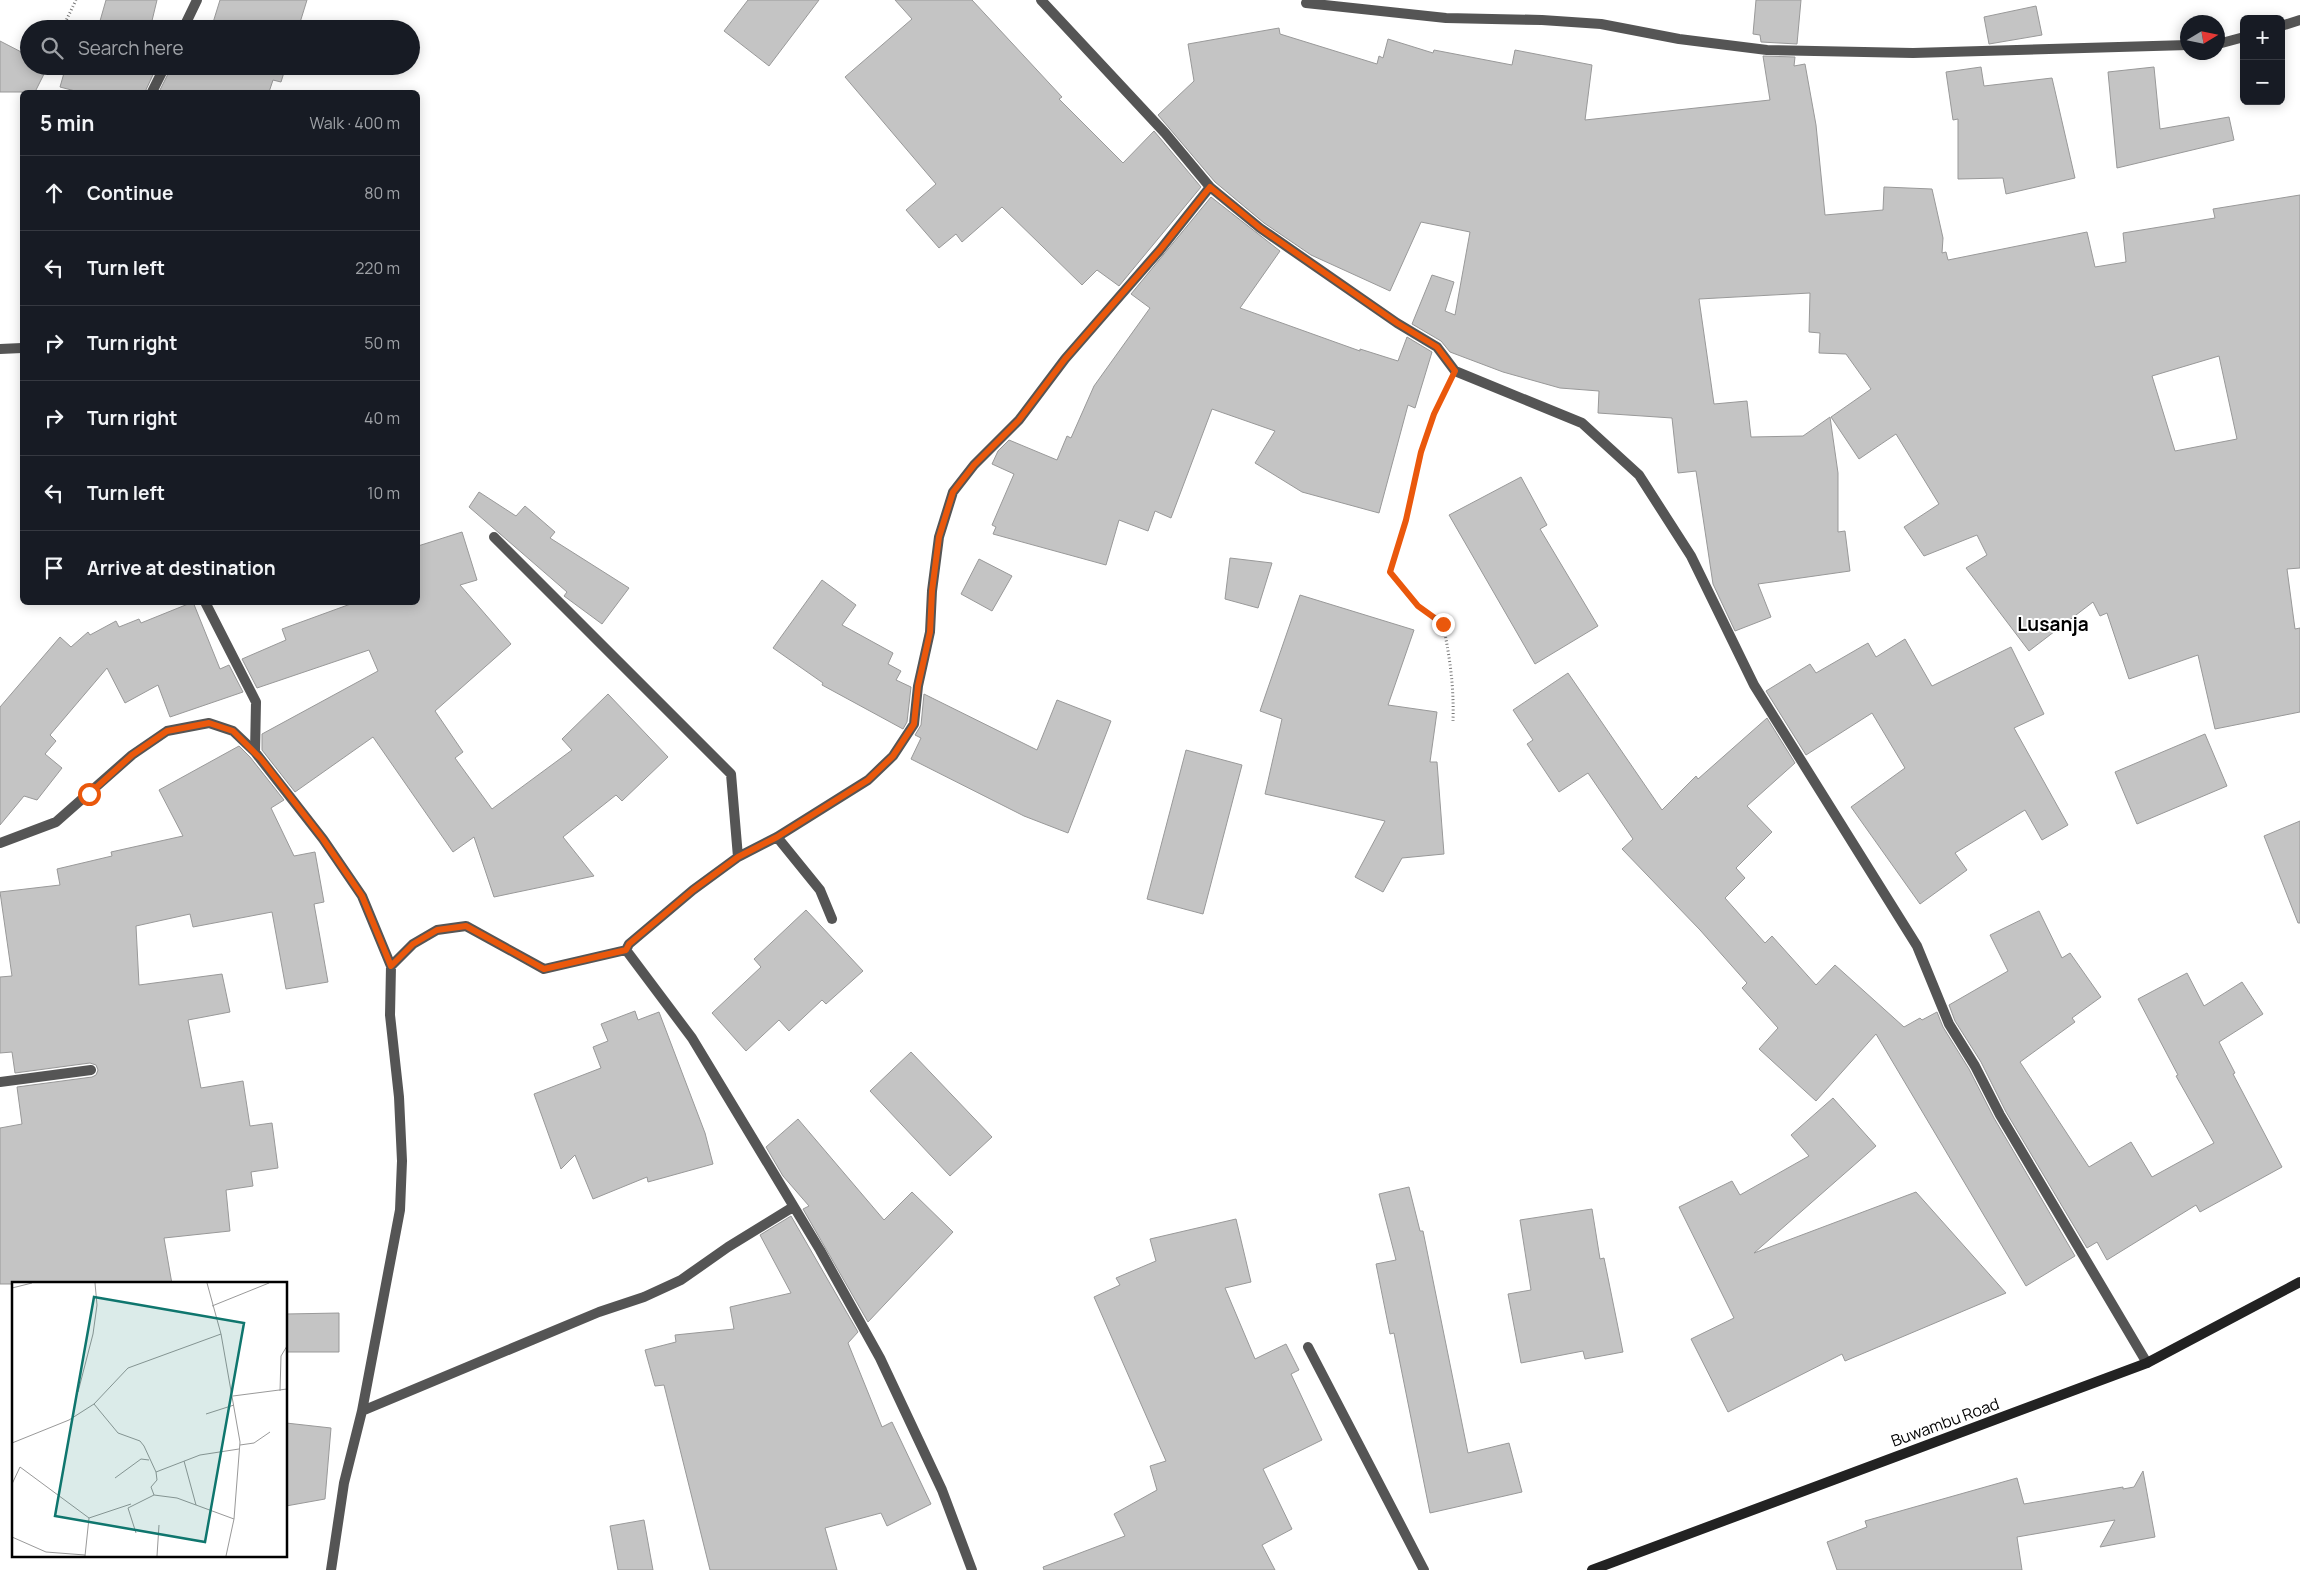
<!DOCTYPE html>
<meta charset="utf-8">
<style>
:root{--surface:#171b24;--page:#242831;--text:#f1f3f6;--muted:#9ea1a6;--line:#363941}
body{margin:0;font-family:Manrope,sans-serif;background:var(--page);color:var(--text)}
.controls{position:absolute;right:15px;top:15px;display:grid;overflow:hidden;border-radius:8px;box-shadow:0 2px 12px #0003}
.controls button{width:45px;height:45px;display:grid;place-items:center;padding:0;border:0;border-bottom:1px solid var(--line);background:var(--surface);color:var(--text);font:25px sans-serif}
.compass{position:absolute;left:2180px;top:15px;width:45px;height:45px;border-radius:50%;background:var(--surface);box-shadow:0 2px 12px #0003;rotate:80deg}
.stop{position:absolute;width:15px;height:15px;margin:-11px;border:4px solid #ea580c;border-radius:50%;background:#fff}
.stop.end{background:#ea580c;border-color:#fff;box-shadow:0 1px 5px #0008}
.list{margin:0;padding:0;list-style:none}
h2{display:flex;justify-content:space-between;align-items:center;height:65px;margin:0;padding:0 20px;font-size:21px}
h2 small{font-size:16px;font-weight:400;color:var(--muted)}
.list li{display:grid;grid-template-columns:32px 1fr auto;gap:15px;align-items:center;box-sizing:border-box;height:75px;padding:0 20px;border-top:1px solid var(--line)}
.list b{display:block;font-size:19px;white-space:nowrap}
.list em{font-size:16px;font-style:normal;color:var(--muted)}
.icon{flex:none;width:28px;height:28px;fill:none;stroke:currentColor;stroke-width:2;stroke-linecap:round;stroke-linejoin:round}
.map{position:relative;flex:none;width:2300px;height:1570px;overflow:hidden}
.search{position:absolute;background:var(--surface);box-shadow:0 2px 12px #0003;left:20px;top:20px;width:400px;height:55px;display:flex;align-items:center;gap:12px;box-sizing:border-box;padding:0 18px;border-radius:28px;color:var(--muted);font-size:19px}
.panel{position:absolute;background:var(--surface);box-shadow:0 2px 12px #0003;left:20px;top:90px;width:400px;height:515px;border-radius:8px}
.map>svg:first-child{display:block}
.building{fill:#c4c4c4;stroke:#999;fill-rule:evenodd}
.lines{fill:none;stroke-linecap:round;stroke-linejoin:round}
.path{stroke:#777;stroke-width:3;stroke-dasharray:1 2.5;stroke-linecap:butt}
.street{stroke:#555;stroke-width:10}
.secondary{stroke:#222;stroke-width:10}
.route{stroke:#ea580c;stroke-width:6}
.labels{text-anchor:middle;dominant-baseline:central;stroke-width:4;stroke-linejoin:round;paint-order:stroke}
.street-label{font-size:16px;fill:#000;stroke:#fff}
.quarter-label{font-size:19px;font-weight:bold;fill:#000;stroke:#fff}
.inset-road{fill:none;stroke:#999;stroke-width:1}
.view{fill:#0f766e;fill-opacity:0.15;stroke:#0f766e;stroke-width:2.5}
.inset-edge{fill:none;stroke:#000;stroke-width:2.5}
</style>
<div class="map">
<svg width="2300" height="1570" viewBox="0 0 2300 1570">
<rect width="100%" height="100%" fill="#fff"/>
<path class="building" d="M106 0H157L150 29H78L80 23 98 28Z
M220 0H307L298 29H211Z
M748 0H819L769 66 724 31Z
M895 0H972L1062 97 1059 99 1123 163 1154 131 1201 187 1119 286 1097 270 1082 285 1002 207 962 242 956 234 939 248 906 210 936 184 845 77 912 19Z
M1756 0H1801L1797 44 1761 42 1760 35 1753 34Z
M2036 6 2042 35 1989 44 1984 17Z
M1279 28 1280 34 1377 64 1379 56 1383 58 1388 39 1433 53 1434 50 1512 65 1515 50 1592 65 1585 120 1770 100 1763 56 1795 57 1794 66 1805 64 1816 125 1825 215 1883 210 1884 187 1932 189 1943 238 1942 253 1946 252 1948 260 2087 232 2095 267 2126 262 2123 233 2215 218 2213 209 2300 195V568L2287 569 2295 629 2300 628V712L2215 729 2198 655 2129 679 2107 613 2100 616 2093 602 2029 651 1966 568 1987 555 1977 535 1924 556 1904 527 1939 504 1896 434 1859 459 1831 417 1871 389 1846 354 1819 353 1820 333 1809 332 1810 293 1699 299 1714 404 1747 401 1751 437 1803 436 1830 417 1838 473V532L1845 531 1850 571 1758 584 1771 617 1735 631 1713 584 1696 471 1678 473 1672 418 1598 413 1599 391 1560 388 1503 372 1450 352 1441 341 1412 324 1432 275 1454 282 1445 311 1455 315 1470 232 1421 222 1390 291 1311 255 1264 223 1215 182 1158 115 1194 81 1188 44ZM2219 356 2237 439 2175 451 2152 376Z
M0 41 29 56V66H48L35 92H0Z
M66 66H157L145 92H79L60 87Z
M172 66H286L281 82 273 80 269 92H159Z
M1981 67 1984 86 2052 78 2075 178 2006 194 2003 178 1958 179V119L1953 120 1946 72Z
M2154 67 2160 129 2229 117 2234 140 2117 168 2108 72Z
M1211 197 1280 251 1240 308 1360 351V349L1398 361 1407 337 1432 352 1415 408 1408 405 1379 513 1302 492 1255 463 1275 431 1212 409 1171 518 1155 511 1148 531 1119 520 1106 565 993 534 996 527 992 525 1014 474 992 464 998 451 1009 440 1057 460 1067 436 1071 438 1094 386 1150 308 1131 294Z
M1521 477 1547 525 1540 529 1598 626 1535 664 1449 515Z
M479 492 516 516 525 506 555 532 550 538 629 588 602 624 564 596 567 592 469 507Z
M462 532 477 580 460 585 511 644 435 711 463 752 455 758 492 809 572 750 562 739 608 694 668 757 622 801 616 795 563 837 594 876 494 897 474 837 453 852 373 737 295 792 262 750V734L378 671 369 650 257 688 242 659 286 640 282 629 356 602H418V546Z
M1230 558 1272 563 1258 608 1225 599Z
M979 559 1012 576 992 611 961 594Z
M822 580 856 605 842 625 893 653 888 664 901 671 896 680 911 687 907 722 903 729 822 685 823 683 773 648Z
M1300 595 1414 630 1388 705 1437 712 1430 762H1437L1444 854 1402 858 1383 892 1355 877 1385 821 1265 794 1282 719 1260 711Z
M193 602 220 669 229 665 243 692 170 717 158 685 125 703 107 668 50 735 56 741 45 754 62 768 37 800 24 796 0 825V707L60 637 71 647 88 632 90 635 116 621 119 627 139 619 141 623Z
M1905 639 1932 686 2011 647 2044 714 2014 728 2068 825 2042 840 2025 810 1955 853 1967 870 1920 904 1851 807 1905 768 1872 713 1806 755 1766 691 1810 664 1816 673 1868 643 1876 657Z
M1568 673 1662 810 1696 776 1698 779 1767 718 1795 763 1747 806 1772 832 1736 868 1745 878 1725 898 1765 943 1772 936 1816 985 1835 965 1904 1027 1920 1018 1922 1020 1937 1012 1943 1027 1969 1069 1994 1118 2075 1256 2026 1286 1876 1034 1816 1101 1759 1049 1778 1028 1742 988 1747 983 1700 930 1622 849 1633 839 1588 773 1559 792 1527 744 1533 740 1513 710Z
M924 694 1037 750 1057 700 1111 721 1068 833 1024 816 911 759 921 738 915 735 921 725Z
M2205 734 2227 786 2137 824 2115 772Z
M239 746 250 757 284 800 271 808 294 856 315 852 324 902 314 904 328 982 286 989 272 912 193 927 190 914 136 926 139 985 222 974 230 1012 188 1020 201 1088 243 1081 250 1126 272 1123 278 1168 251 1172 253 1186 226 1190 230 1231 164 1238 172 1284H0V1128L22 1124 17 1087 92 1077 96 1075 98 1070 96 1065 90 1063 15 1073 12 1052 0 1053V977L12 976 0 892 60 885 57 869 112 856 111 852 183 836 159 790Z
M1186 750 1242 765 1203 914 1147 899Z
M2300 821V923H2298L2264 836Z
M806 910 863 971 826 1004 822 1000 789 1031 779 1020 746 1051 712 1013 761 967 754 959Z
M2039 911 2062 958 2070 953 2101 997 2072 1018 2075 1022 2020 1062 2089 1167 2131 1142 2152 1177 2214 1143 2176 1076 2178 1075 2138 999 2187 973 2204 1006 2242 982 2263 1014 2219 1042 2235 1073 2233 1074 2282 1167 2200 1212 2196 1205 2107 1260 2097 1242 2087 1248 2006 1112 1981 1062 1955 1021 1949 1005 2008 971 1990 935Z
M635 1011 638 1020 659 1012 705 1133 713 1164 648 1182 647 1177 593 1199 575 1155 561 1169 534 1094 601 1068 593 1047 608 1041 601 1024Z
M911 1052 992 1137 950 1176 870 1091Z
M1833 1098 1876 1146 1754 1253 1916 1192 2006 1293 1845 1361 1842 1354 1728 1412 1691 1339 1734 1318 1679 1207 1732 1181 1740 1195 1809 1156 1791 1135Z
M798 1119 884 1220 912 1192 953 1232 868 1322 803 1209 809 1206 783 1176 766 1147Z
M1409 1187 1420 1231H1423L1468 1453 1509 1443 1522 1492 1430 1513 1394 1333 1390 1334 1376 1264 1396 1260 1379 1194Z
M1592 1209 1600 1259 1604 1258 1623 1352 1585 1359 1583 1351 1521 1363 1508 1294 1531 1290 1520 1220Z
M791 1216 858 1332 848 1343 882 1427 892 1422 931 1504 887 1526 881 1513 825 1528 837 1570H710L664 1385 655 1386 645 1350 676 1342 675 1335 734 1329 730 1307 791 1293 760 1235Z
M1236 1219 1251 1282 1225 1288 1255 1359 1286 1344 1299 1370 1291 1374 1322 1440 1263 1469 1292 1529 1262 1545 1275 1570H1044L1043 1567 1125 1536 1114 1514 1157 1490 1150 1466 1166 1461 1094 1297 1120 1285 1116 1278 1156 1261 1150 1239Z
M339 1313V1352H286V1314Z
M286 1423 331 1428 325 1499 286 1506Z
M2143 1471 2155 1537 2100 1547 2115 1520 2017 1537 2022 1570H1837L1827 1542 1867 1527 1865 1521 2017 1478 2024 1504 2123 1487V1489L2134 1487Z
M644 1520 653 1570H618L610 1526Z"/>
<g class="lines">
<path class="path" d="M62 29 76 0
M1445 392C1424 432 1417 474 1407 517 1403 535 1396 554 1390 572L1418 606 1443 624C1450 658 1454 686 1453 721"/>
<path class="street" d="M1041 0 1165 133 1210 187
M1306 3 1446 18 1542 20 1601 24 1679 39 1767 50 1913 53 2188 45
M2281 26 2300 20
M183 29 197 0
M2218 44 2244 37
M152 92 165 66
M0 349 22 348
M494 537 731 774 738 857
M205 602 256 702 255 752
M777 837 820 890 832 919
M0 843 56 822 132 755 167 731 209 723 233 731 255 752 323 839 362 896 391 966
M626 950 692 1038 820 1250 880 1358 942 1490 972 1570
M0 1082 91 1070
M1308 1347 1424 1570
M362 1411 599 1312 644 1297 681 1280 728 1247 793 1207
M331 1570 344 1483 362 1411 400 1210 402 1161 399 1097 390 1015 391 966 413 944 437 930 466 926 544 969 626 950 629 944 693 890 738 857 777 837 868 780 893 756 914 724 918 686 930 632 932 591 939 537 953 492 974 465 1019 420 1065 359 1160 250 1210 187 1260 228 1397 323 1437 347 1455 371 1582 423 1639 475 1691 556 1754 685 1917 946 1949 1024 1975 1066 2000 1115 2147 1363"/>
<path class="secondary" d="M1592 1570 2147 1363 2300 1282"/>
</g>
<g class="lines">
<path class="route" d="M89 794 132 755 167 731 209 723 233 731 261 759 323 839 362 896 391 966 413 944 437 930 466 926 544 969 626 950 629 944 693 890 738 857 777 837 868 780 893 756 914 724 918 686 930 632 932 591 939 537 953 492 974 465 1019 420 1065 359 1160 250 1210 187 1260 228 1397 323 1437 347 1455 371 1434 414 1421 452 1406 520 1390 572 1418 606 1443 624"/>
</g>
<g class="labels">
<g class="street-label">
<text transform="translate(1945 1422) rotate(-20)">Buwambu Road</text>
</g>
<g class="quarter-label">
<text x="2053" y="624">Lusanja</text>
</g>
</g>
<g transform="translate(12 1282)">
<rect width="275" height="275" fill="#fff"/>
<path class="inset-road" d="M195 1 209 52 228 160 222 237 214 274M0 6 20 1M200 24 257 1M209 52 116 86 82 122 106 151 128 159 132 164 144 190 145 198 139 205 142 213 165 216 222 237M268 109 269 74 275 64M66 110 81 52 85 23 83 1M221 114 275 107M194 132 222 123M0 161 57 138 82 122M228 163 242 161 258 150M172 179 184 223M144 190 188 173 227 167M103 196 129 177 137 178M0 202 8 185 77 236 73 274M77 236 119 222M124 251 116 226 142 213M0 255 34 270 73 273M145 274 147 243"/>
<path class="view" d="M82 15 232 41 193 260 43 234Z"/>
<rect width="275" height="275" class="inset-edge"/>
</g>
</svg>
<div class="controls">
<button>+</button>
<button>−</button>
</div>
<svg class="compass" viewBox="-18 -18 36 36"><path d="M0-13l5 13h-10z" fill="#e53935"/><path d="M0 13l5-13h-10z" fill="#9ea1a6"/></svg>
<div class="stop" style="left:89px;top:794px"></div>
<div class="stop end" style="left:1443px;top:624px"></div>
<div class="search"><svg class="icon" aria-label="search" viewBox="0 0 24 24"><circle cx="10" cy="10" r="6"/><path d="M15 15l6 6"/></svg>Search here</div>
<section class="panel">
<h2>5 min<small>Walk · 400 m</small></h2>
<ul class="list">
<li><svg class="icon" aria-label="ahead" viewBox="0 0 24 24"><path d="M12 20V5M6 11l6-6 6 6"/></svg><div><b>Continue</b></div><em>80 m</em></li>
<li><svg class="icon" aria-label="left" viewBox="0 0 24 24"><path d="M17 20v-9H6M10 6l-5 5 5 5"/></svg><div><b>Turn left</b></div><em>220 m</em></li>
<li><svg class="icon" aria-label="right" viewBox="0 0 24 24"><path d="M7 20v-9h11M14 6l5 5-5 5"/></svg><div><b>Turn right</b></div><em>50 m</em></li>
<li><svg class="icon" aria-label="right" viewBox="0 0 24 24"><path d="M7 20v-9h11M14 6l5 5-5 5"/></svg><div><b>Turn right</b></div><em>40 m</em></li>
<li><svg class="icon" aria-label="left" viewBox="0 0 24 24"><path d="M17 20v-9H6M10 6l-5 5 5 5"/></svg><div><b>Turn left</b></div><em>10 m</em></li>
<li><svg class="icon" aria-label="arrive" viewBox="0 0 24 24"><path d="M6 21V4h12l-3 4 3 4H6"/></svg><div><b>Arrive at destination</b></div></li>
</ul>
</section>
</div>
